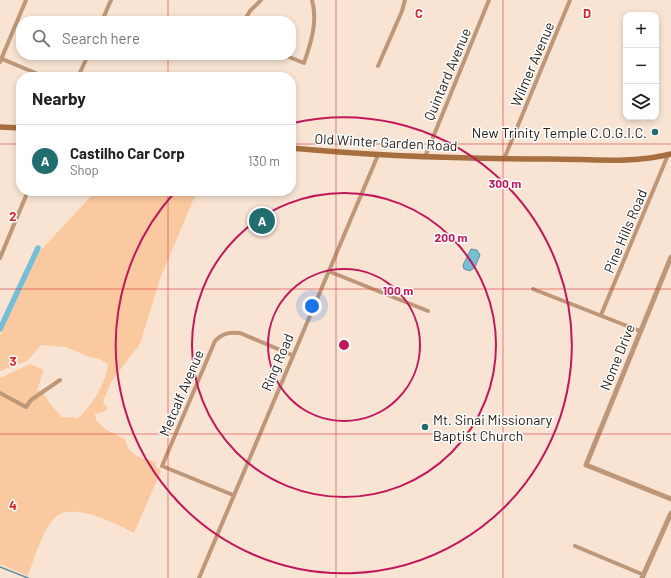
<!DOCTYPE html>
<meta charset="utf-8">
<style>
:root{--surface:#fff;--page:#f6f6f6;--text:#222;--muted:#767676;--line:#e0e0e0;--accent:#216d70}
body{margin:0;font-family:Barlow,sans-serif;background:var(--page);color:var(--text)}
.controls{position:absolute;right:12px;top:12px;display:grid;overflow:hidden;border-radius:8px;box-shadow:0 2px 6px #0003}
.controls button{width:36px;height:36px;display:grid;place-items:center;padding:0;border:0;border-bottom:1px solid var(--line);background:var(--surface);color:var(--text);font:20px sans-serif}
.you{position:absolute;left:312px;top:306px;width:14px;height:14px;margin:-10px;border:3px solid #fff;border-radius:50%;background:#1a73e8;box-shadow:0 0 0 6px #1a73e833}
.badge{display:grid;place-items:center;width:26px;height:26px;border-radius:50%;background:var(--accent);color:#fff;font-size:13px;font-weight:700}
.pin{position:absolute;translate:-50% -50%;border:2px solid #fff;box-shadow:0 1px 4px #0006}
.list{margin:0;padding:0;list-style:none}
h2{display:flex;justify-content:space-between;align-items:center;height:52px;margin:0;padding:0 16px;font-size:17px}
h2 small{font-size:13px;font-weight:400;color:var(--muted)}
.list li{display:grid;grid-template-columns:26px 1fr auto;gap:12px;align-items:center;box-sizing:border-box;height:72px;padding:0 16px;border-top:1px solid var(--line)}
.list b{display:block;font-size:15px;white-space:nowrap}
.list p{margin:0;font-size:13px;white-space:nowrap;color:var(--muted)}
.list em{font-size:13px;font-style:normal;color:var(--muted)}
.icon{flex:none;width:22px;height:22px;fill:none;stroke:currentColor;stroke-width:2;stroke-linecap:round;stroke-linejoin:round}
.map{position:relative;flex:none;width:671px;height:578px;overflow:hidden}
.search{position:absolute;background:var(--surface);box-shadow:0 2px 6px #0003;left:16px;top:16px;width:280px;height:44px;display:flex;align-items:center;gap:10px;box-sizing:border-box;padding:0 14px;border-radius:16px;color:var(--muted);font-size:15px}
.panel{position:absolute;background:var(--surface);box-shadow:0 2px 6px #0003;left:16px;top:72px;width:280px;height:124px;border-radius:16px}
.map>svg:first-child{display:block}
.green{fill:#fac99f}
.water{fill:#76bed6;stroke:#5f8f9e}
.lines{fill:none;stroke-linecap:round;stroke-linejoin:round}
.stream{stroke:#5f8f9e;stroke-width:1.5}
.canal{stroke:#76bed6;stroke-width:5.5}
.minor{stroke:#be9778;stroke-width:4}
.tertiary{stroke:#be9778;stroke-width:5}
.secondary{stroke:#a76f3f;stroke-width:5.5}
.grid{fill:none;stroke:#d62828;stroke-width:1;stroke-opacity:0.55}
.ring{fill:none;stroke:#c2185b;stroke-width:2}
.poi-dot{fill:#216d70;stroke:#fff;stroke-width:1.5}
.labels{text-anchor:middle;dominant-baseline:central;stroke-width:3;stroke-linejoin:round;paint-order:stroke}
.street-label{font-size:14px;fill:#28211a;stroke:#fff}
.poi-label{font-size:14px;fill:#28211a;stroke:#fff;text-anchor:end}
.grid-label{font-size:13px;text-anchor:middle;font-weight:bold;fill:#d62828;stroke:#fff;stroke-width:3;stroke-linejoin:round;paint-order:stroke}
.centre{fill:#c2185b;stroke:#fff;stroke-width:2}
.ring-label{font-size:12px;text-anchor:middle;font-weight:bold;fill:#c2185b;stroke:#fff;stroke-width:3;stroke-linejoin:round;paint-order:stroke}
</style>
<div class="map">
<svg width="671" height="578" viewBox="0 0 671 578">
<rect width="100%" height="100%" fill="#f9e4d3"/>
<path class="green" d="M96 191H197L160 279 140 344 111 382 103 402 108 408 106 411 95 414 96 420 105 429 125 439C129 457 140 457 156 462L155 465 161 471 134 533C117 524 76 503 58 515 44 525 34 559 28 576L0 564V378L30 364 42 369 43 372 37 390 43 392 51 405 62 417 78 418C93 404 105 385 108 365L100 359 89 357 66 347 41 345 27 361 0 371V335L40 251Z"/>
<path class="water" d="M471 249 477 250 480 255 475 267 470 271 464 269 463 265Z"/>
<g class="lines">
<path class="stream" d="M0 567 28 578"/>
<path class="canal" d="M0 329 38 248"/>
<path class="minor" d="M102 21 111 0
M244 21 250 11 261 0
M284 55 304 63C311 43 318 21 312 0
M0 58 45 77
M0 62 26 0
M378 66 402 11 405 0
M78 77 88 55
M425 157 489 0
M504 159 570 0
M0 258 28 191
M328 271 428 311
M533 289 640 331
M601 315 668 155
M0 393 26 407 31 400 60 380
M233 495 162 466 215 341C223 333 229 332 240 333L292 355
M575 546 644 575
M199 578 378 155"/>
<path class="tertiary" d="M671 257 586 465 671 499
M642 578 671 513"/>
<path class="secondary" d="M0 127 21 128
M291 148C377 156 463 159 550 159 589 159 632 164 671 154"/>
</g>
<path class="grid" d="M168 0V21M336 0V578M503 0V578M168 55V77M0 144H21M291 144H671M168 191V578M0 289H671M0 434H671"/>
<g class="ring">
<circle cx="344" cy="345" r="76"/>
<circle cx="344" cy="345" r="152"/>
<path d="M293 123A228 228 0 1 1 175 192"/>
</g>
<g class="poi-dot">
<circle cx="655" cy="132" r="4"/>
<circle cx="425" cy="427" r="4"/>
</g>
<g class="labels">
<g class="street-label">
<text transform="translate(532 64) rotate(-67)">Wilmer Avenue</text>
<text transform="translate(447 74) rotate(-67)">Quintard Avenue</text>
<text transform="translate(386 142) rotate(3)">Old Winter Garden Road</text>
<text transform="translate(625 231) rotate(-67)">Pine Hills Road</text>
<text transform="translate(617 357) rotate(-68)">Nome Drive</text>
<text transform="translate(277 362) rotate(-67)">Ring Road</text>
<text transform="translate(181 393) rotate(-67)">Metcalf Avenue</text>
</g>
<g class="poi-label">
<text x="647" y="132">New Trinity Temple C.O.G.I.C.</text>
<text x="433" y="419" text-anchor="start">Mt. Sinai Missionary<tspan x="433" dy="16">Baptist Church</tspan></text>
</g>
</g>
<g class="grid-label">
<text x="419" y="18">C</text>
<text x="587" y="18">D</text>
<text x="13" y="221">2</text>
<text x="13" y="366">3</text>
<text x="13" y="510">4</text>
</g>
<circle cx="344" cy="345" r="6" class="centre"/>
<g class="ring-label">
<text x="505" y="188">300 m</text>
<text x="451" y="242">200 m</text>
<text x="398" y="295">100 m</text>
</g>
</svg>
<div class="controls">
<button>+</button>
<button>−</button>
<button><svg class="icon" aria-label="layers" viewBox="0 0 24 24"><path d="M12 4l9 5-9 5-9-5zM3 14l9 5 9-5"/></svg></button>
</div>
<div class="you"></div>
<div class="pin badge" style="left:262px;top:221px">A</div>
<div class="search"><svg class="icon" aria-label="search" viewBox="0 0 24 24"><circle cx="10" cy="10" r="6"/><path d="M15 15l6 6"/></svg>Search here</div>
<section class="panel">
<h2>Nearby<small></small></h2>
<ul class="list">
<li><span class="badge">A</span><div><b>Castilho Car Corp</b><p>Shop</p></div><em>130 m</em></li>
</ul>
</section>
</div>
